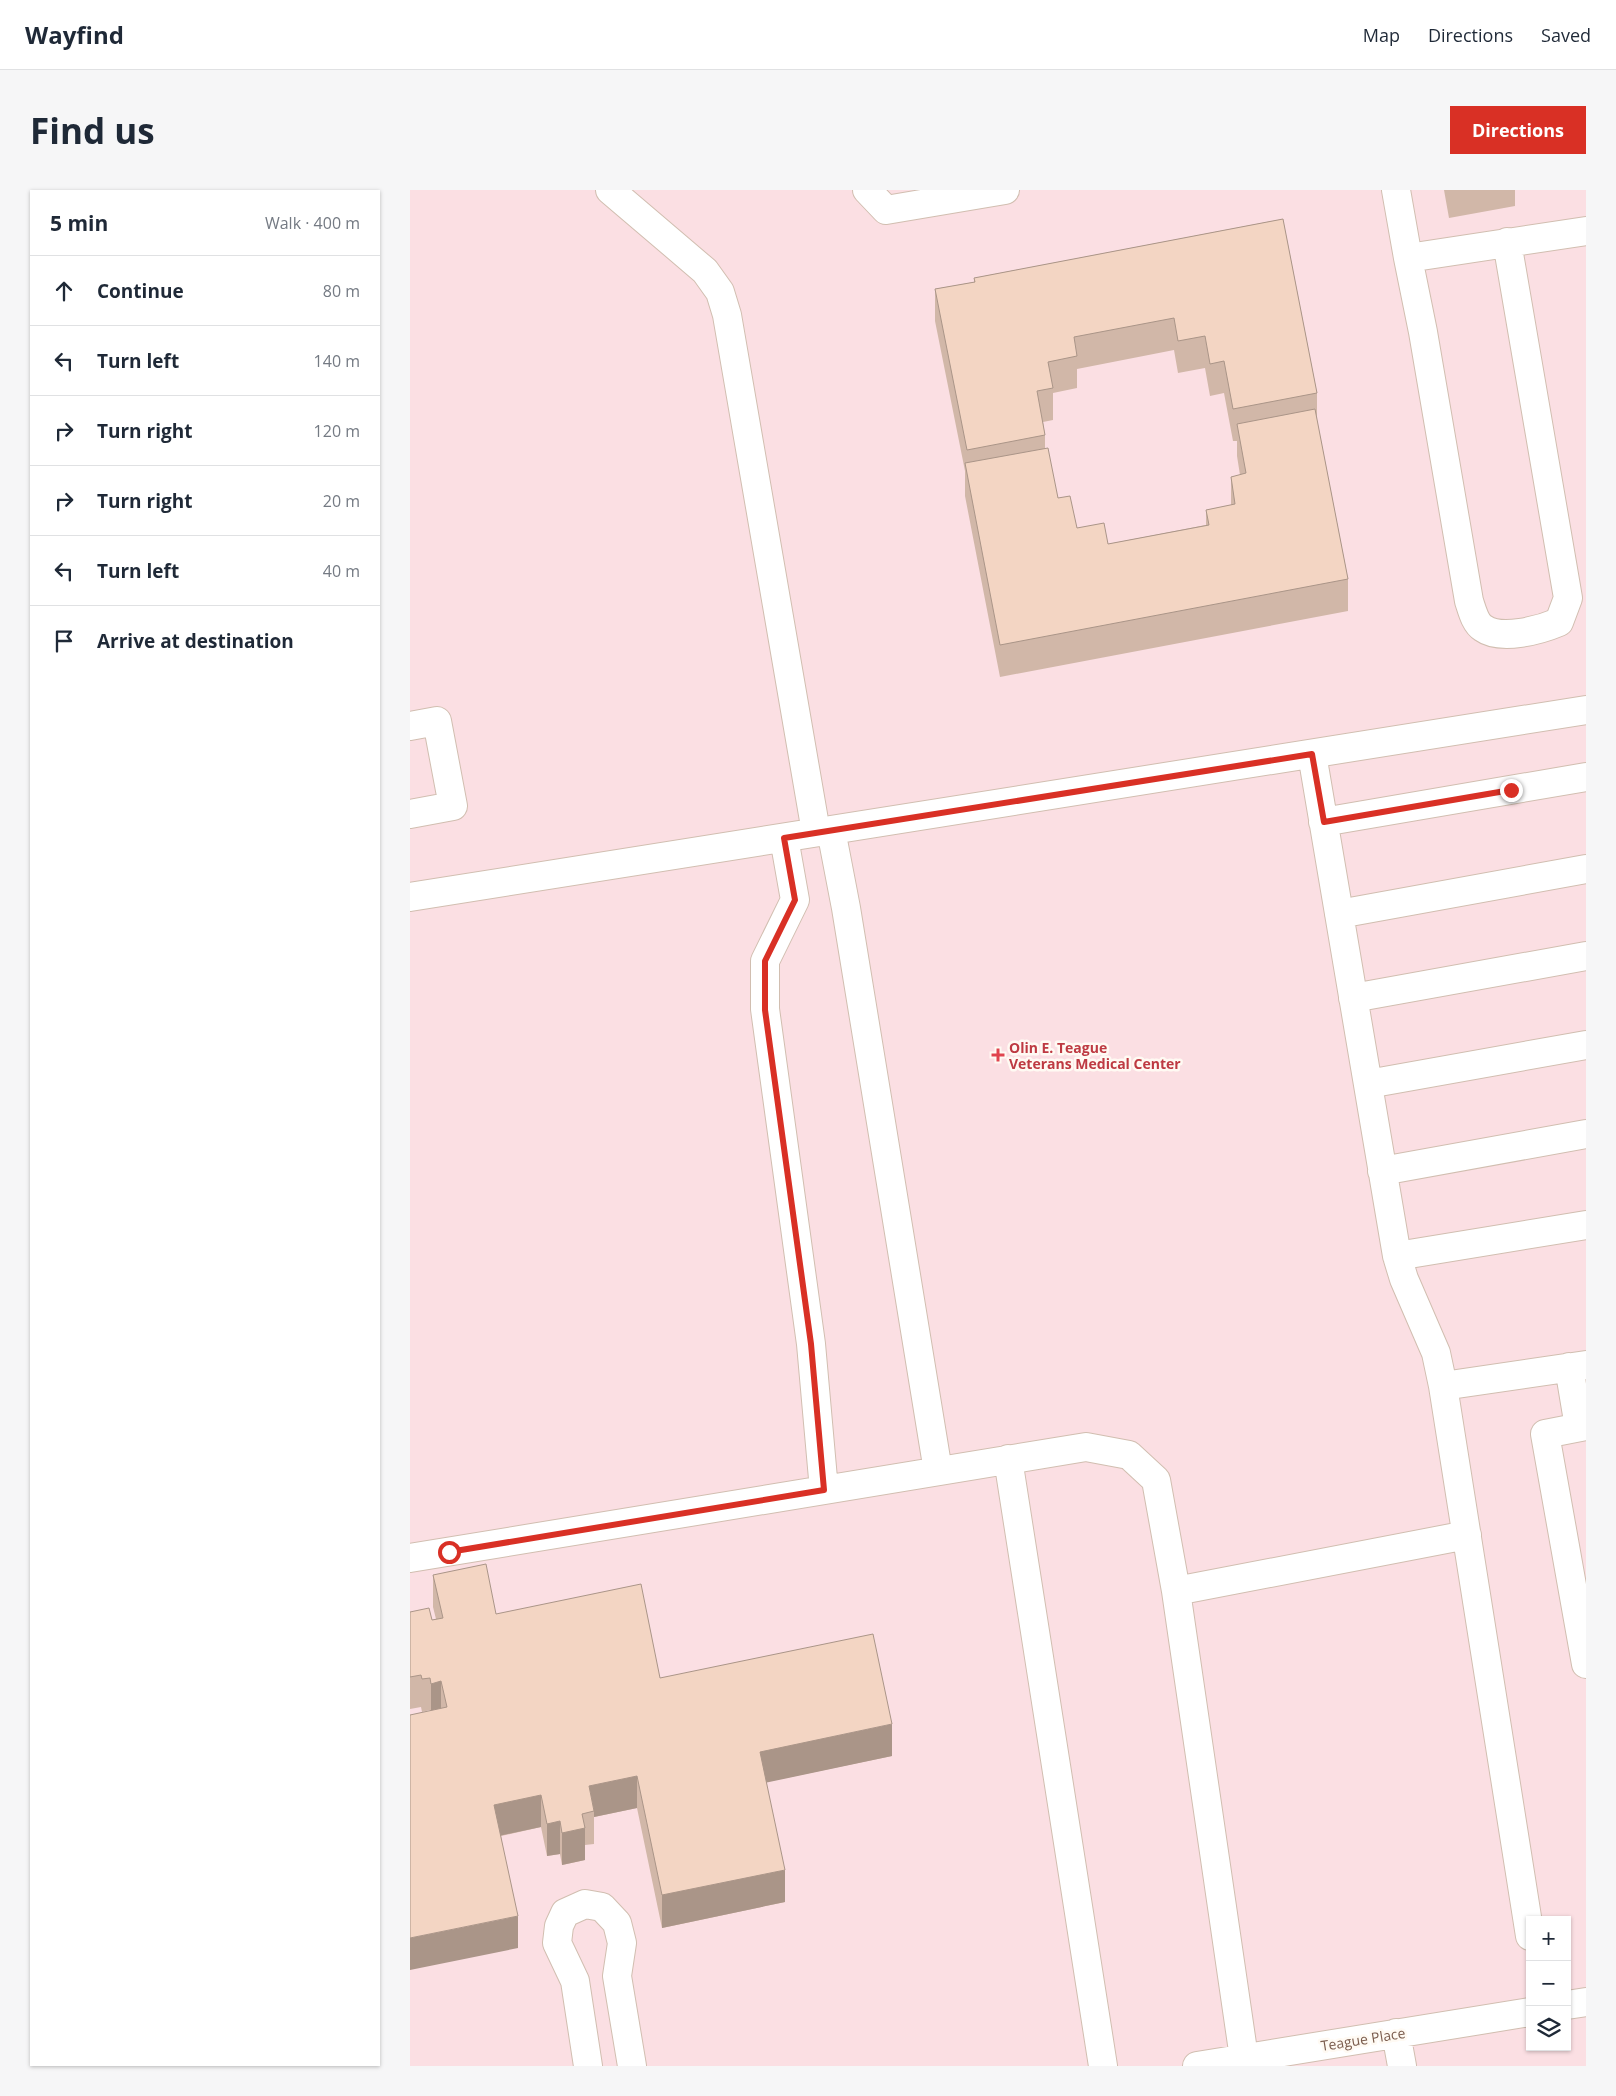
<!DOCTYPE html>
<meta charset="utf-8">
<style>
:root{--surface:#fff;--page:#f6f6f7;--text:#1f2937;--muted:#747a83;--line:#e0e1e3;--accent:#d93025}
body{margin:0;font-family:"Open Sans",sans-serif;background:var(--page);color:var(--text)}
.controls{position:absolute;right:15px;bottom:15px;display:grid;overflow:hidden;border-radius:0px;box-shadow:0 1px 4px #0004}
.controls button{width:45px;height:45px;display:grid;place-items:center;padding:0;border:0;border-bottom:1px solid var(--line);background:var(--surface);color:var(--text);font:25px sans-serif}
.stop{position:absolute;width:15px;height:15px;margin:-11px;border:4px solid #d93025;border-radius:50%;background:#fff}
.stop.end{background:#d93025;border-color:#fff;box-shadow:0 1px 5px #0008}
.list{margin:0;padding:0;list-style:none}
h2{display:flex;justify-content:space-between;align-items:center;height:65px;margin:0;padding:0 20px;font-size:21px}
h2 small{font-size:16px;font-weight:400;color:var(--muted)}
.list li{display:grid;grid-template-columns:32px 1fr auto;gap:15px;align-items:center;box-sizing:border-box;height:70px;padding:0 20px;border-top:1px solid var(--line)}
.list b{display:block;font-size:19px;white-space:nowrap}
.list em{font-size:16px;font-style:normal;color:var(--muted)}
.icon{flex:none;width:28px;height:28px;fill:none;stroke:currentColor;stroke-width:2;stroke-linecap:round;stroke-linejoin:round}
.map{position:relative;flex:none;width:1176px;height:1876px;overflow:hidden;border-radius:0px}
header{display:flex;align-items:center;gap:30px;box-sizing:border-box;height:70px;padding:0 25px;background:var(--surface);border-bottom:1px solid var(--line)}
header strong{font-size:24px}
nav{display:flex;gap:28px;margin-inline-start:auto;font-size:18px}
.intro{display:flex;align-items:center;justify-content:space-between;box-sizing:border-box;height:120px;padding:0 30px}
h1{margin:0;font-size:35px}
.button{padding:12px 22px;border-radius:0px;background:var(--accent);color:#fff;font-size:18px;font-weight:700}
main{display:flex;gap:30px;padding:0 30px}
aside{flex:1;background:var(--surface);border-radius:0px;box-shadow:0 1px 4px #0004}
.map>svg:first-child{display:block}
.medical{fill:#fbdfe3;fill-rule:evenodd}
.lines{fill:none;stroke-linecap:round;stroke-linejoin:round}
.minor-casing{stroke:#d1beb0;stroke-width:30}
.minor{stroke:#fff;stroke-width:28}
.wall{fill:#d1b7a8;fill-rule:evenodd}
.shaded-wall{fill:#aa9588}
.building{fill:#f3d5c3;stroke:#aa9588}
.route{stroke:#d93025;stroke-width:6}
.health-dot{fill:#e0444e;stroke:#fffaf3;stroke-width:2}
.labels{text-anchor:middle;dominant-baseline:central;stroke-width:5;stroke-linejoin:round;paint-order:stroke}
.health-label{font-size:14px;font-weight:bold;fill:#be3a42;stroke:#fffaf3;text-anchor:start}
.street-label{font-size:14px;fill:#7a5c4d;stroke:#fffaf3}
</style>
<header>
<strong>Wayfind</strong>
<nav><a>Map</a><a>Directions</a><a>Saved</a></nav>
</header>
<div class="intro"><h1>Find us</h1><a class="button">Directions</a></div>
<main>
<aside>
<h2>5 min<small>Walk · 400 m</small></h2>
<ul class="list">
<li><svg class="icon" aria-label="ahead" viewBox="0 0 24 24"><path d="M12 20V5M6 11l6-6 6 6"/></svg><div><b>Continue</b></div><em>80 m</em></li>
<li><svg class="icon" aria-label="left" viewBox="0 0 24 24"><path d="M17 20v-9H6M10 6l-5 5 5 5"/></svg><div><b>Turn left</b></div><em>140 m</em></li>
<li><svg class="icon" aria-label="right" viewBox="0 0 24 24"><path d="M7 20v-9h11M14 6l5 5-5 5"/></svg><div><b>Turn right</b></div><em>120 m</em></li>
<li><svg class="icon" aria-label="right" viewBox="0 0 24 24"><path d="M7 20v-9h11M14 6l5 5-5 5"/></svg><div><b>Turn right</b></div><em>20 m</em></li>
<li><svg class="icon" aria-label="left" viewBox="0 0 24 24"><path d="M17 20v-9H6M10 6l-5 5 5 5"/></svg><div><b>Turn left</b></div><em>40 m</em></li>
<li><svg class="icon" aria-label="arrive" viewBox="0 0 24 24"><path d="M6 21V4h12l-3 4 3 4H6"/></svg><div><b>Arrive at destination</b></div></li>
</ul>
</aside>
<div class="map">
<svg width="1176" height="1876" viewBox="0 0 1176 1876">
<rect width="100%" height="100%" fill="#fdf6ec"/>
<path class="medical" d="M0 0H1176V1876H0ZM1120 1730H1157V1857H1120Z"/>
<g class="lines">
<g class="minor-casing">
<path id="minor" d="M200 0 295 81 310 102 317 125 406 642
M457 0 476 20 595 0
M986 0 998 68 1176 41
M998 68 1013 142 1059 411C1062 420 1065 433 1073 438 1091 451 1130 440 1149 432L1158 408 1097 52
M0 536 27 531 43 616 0 624
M902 564 987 1066 994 1089 1026 1163 1033 1196 1120 1746
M913 632 1176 587
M421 640 436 718 528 1281
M374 648 385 710 355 771V819L401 1154 414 1300
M0 707 1176 520
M929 724 1176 679
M943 808 1176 766
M958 894 1176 855
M972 981 1176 944
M987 1066 1176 1035
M1159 1177 1169 1237
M1033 1196 1176 1175
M1176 1236 1135 1244 1176 1474
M598 1269 693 1876
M0 1368 676 1257 719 1265 746 1290 766 1401 834 1868
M766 1401 1057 1345
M1157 1815 1176 1812
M986 1843 992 1876
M178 1876 165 1791 147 1753 149 1736 155 1723 175 1714 192 1717 207 1733 212 1753 207 1786 222 1876
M787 1876 1120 1822"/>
</g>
<use href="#minor" class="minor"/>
</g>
<path class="wall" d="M1034 0H1105V16L1039 28Z
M873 29 907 203V230L938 389V421L590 487 555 306V281L525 131V99L564 92V88ZM764 160 768 183 795 178 800 206 814 203 823 251H827V266L830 285 821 287V315L796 320V335L698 354 667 338 648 308 635 258V245L633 232 643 230V203L667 198V179Z
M23 1385 86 1424 250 1488 482 1566 356 1592 375 1712 252 1738 227 1618 184 1627V1654L175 1655V1670L152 1675 150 1664 137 1666 131 1637 91 1646 108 1758 20 1520 12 1522 11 1517 0 1519V1422L22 1430 26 1429 23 1417Z"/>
<path class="shaded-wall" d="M31 1491V1524L21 1526V1494Z
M482 1534V1566L350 1594V1562Z
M227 1586V1618L184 1627V1621L179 1596Z
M131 1605V1637L84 1647V1615Z
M150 1631V1664L137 1666V1634Z
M175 1638V1670L152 1675V1643Z
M375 1680V1712L252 1738V1705Z
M108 1726V1758L0 1780V1748Z"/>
<path class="building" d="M873 29 907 203 823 219 814 171 800 174 795 146 768 151 764 128 664 147 667 166 638 172 643 198 627 201 635 245 557 260 525 99 565 92 564 88Z
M905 219 938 389 590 455 555 273 638 258 648 308 660 306 667 338 694 333 698 354 799 335 796 320 825 314 821 287 836 283 827 234Z
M76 1374 86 1424 231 1394 250 1488 463 1444 482 1534 350 1562 375 1680 252 1705 227 1586 179 1596 184 1621 172 1624 175 1638 152 1643 150 1631 137 1634 131 1605 84 1615 108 1726 0 1748V1525L37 1517 31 1491 21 1494 20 1488 12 1489 11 1485 0 1487V1422L19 1418 22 1430 33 1428 23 1385Z"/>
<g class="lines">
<path class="route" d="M39 1362 414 1300 401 1154 355 820V771L385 710 374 648 902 564 914 632 1101 600"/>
</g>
<path class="health-dot" d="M585.5 857.5h5v5h5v5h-5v5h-5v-5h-5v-5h5z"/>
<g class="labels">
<g class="health-label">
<text x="599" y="857">Olin E. Teague<tspan x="599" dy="16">Veterans Medical Center</tspan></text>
</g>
<g class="street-label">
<text transform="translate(953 1849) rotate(-9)">Teague Place</text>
</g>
</g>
</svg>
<div class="controls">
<button>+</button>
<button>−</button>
<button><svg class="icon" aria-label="layers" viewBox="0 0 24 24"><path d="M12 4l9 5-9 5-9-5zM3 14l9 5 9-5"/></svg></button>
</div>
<div class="stop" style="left:39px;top:1362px"></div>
<div class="stop end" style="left:1101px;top:600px"></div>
</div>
</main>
